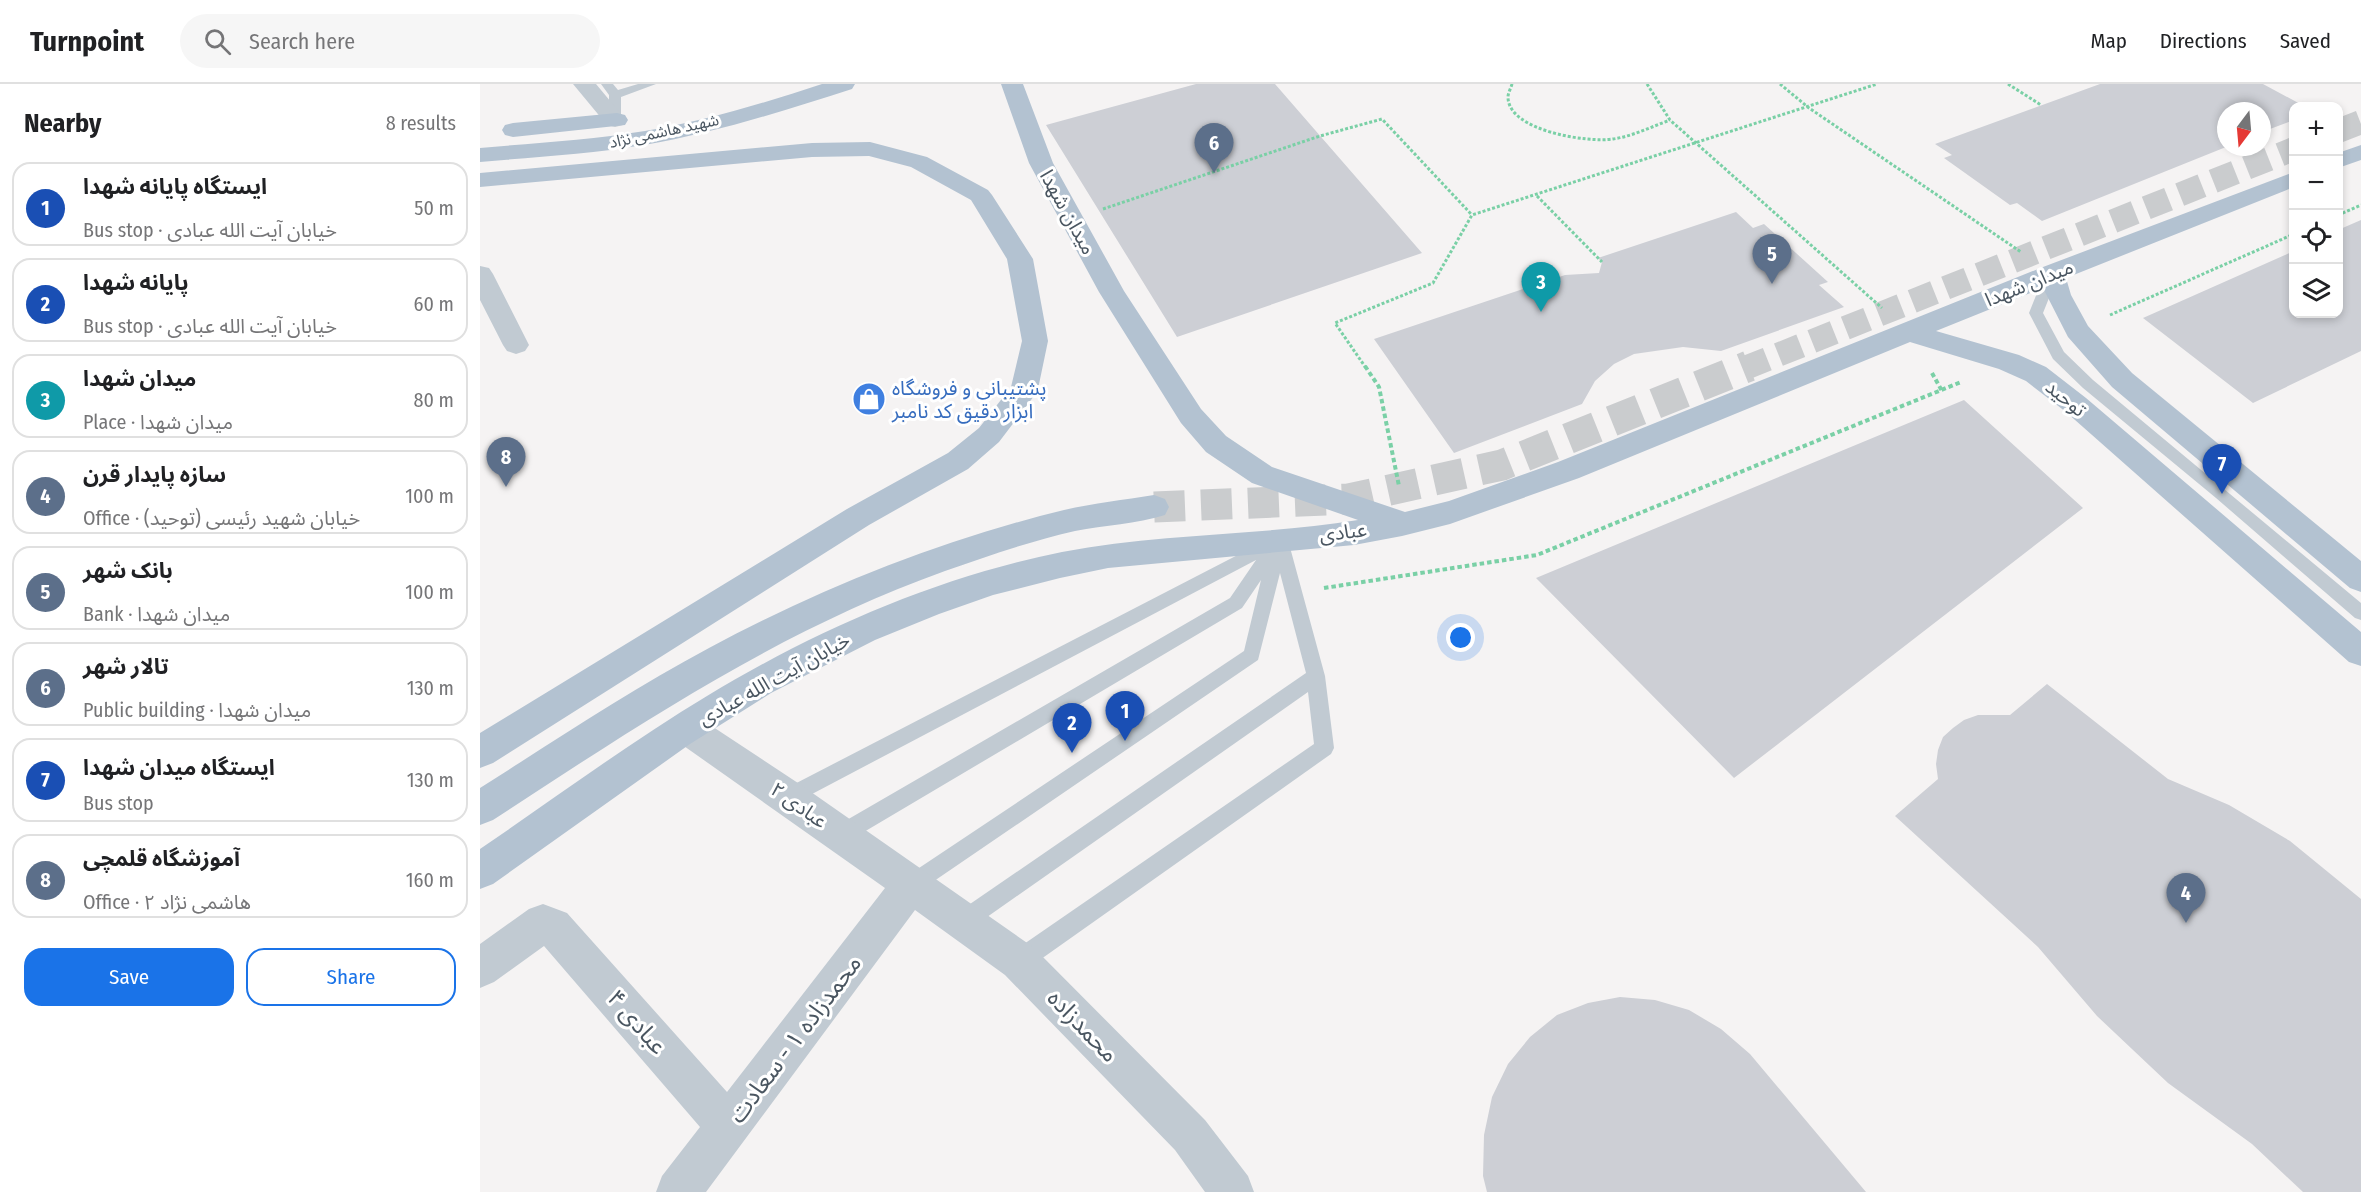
<!DOCTYPE html>
<meta charset="utf-8">
<style>
:root{--surface:#fff;--page:#f6f6f6;--text:#202124;--muted:#757577;--line:#e0e0e0;--accent:#1a73e8}
body{margin:0;font-family:"Fira Sans Condensed","Noto Sans Arabic",sans-serif;background:var(--page);color:var(--text)}
.controls{position:absolute;right:18px;top:18px;display:grid;overflow:hidden;border-radius:12px;box-shadow:0 3px 9px #0003}
.controls button{width:54px;height:54px;display:grid;place-items:center;padding:0;border:0;border-bottom:2px solid var(--line);background:var(--surface);color:var(--text);font:30px sans-serif}
.compass{position:absolute;left:1737px;top:18px;width:54px;height:54px;border-radius:50%;background:var(--surface);box-shadow:0 3px 9px #0003;rotate:196deg}
.you{position:absolute;left:981px;top:554px;width:21px;height:21px;margin:-15px;border:4px solid #fff;border-radius:50%;background:#1a73e8;box-shadow:0 0 0 9px #1a73e833}
.badge{display:grid;place-items:center;width:39px;height:39px;border-radius:50%;background:var(--accent);color:#fff;font-size:20px;font-weight:700}
.pin{position:absolute;translate:-50% -50px;filter:drop-shadow(0 2px 3px #0008)}
.pin::after{content:'';position:absolute;top:32px;width:21px;height:18px;background:inherit;clip-path:polygon(0 0,100% 0,50% 100%)}
.list{margin:0;padding:0;list-style:none}
h2{display:flex;justify-content:space-between;align-items:center;height:78px;margin:0;padding:0 24px;font-size:26px}
h2 small{font-size:20px;font-weight:400;color:var(--muted)}
.list li{display:grid;grid-template-columns:39px 1fr auto;gap:18px;align-items:center;box-sizing:border-box;height:84px;margin:0 12px 12px;padding:0 12px;border:2px solid var(--line);border-radius:18px}
.list b{display:block;font-size:22px;white-space:nowrap}
.list p{margin:0;font-size:20px;white-space:nowrap;color:var(--muted)}
.list em{font-size:20px;font-style:normal;color:var(--muted)}
.actions{display:flex;gap:12px;padding:18px 24px}
.actions a{flex:1;padding:14px 0;border:2px solid var(--accent);border-radius:18px;text-align:center;font-size:21px;color:var(--accent)}
.actions .main{background:var(--accent);color:#fff}
.icon{flex:none;width:33px;height:33px;fill:none;stroke:currentColor;stroke-width:2;stroke-linecap:round;stroke-linejoin:round}
.map{position:relative;flex:none;width:1881px;height:1108px;overflow:hidden}
header{display:flex;align-items:center;gap:36px;box-sizing:border-box;height:84px;padding:0 30px;background:var(--surface);border-bottom:2px solid var(--line)}
header strong{font-size:28px}
nav{display:flex;gap:33px;margin-inline-start:auto;font-size:21px}
.search{width:420px;height:54px;background:var(--page);display:flex;align-items:center;gap:15px;box-sizing:border-box;padding:0 21px;border-radius:33px;color:var(--muted);font-size:22px}
main{display:flex}
aside{flex:1;background:var(--surface)}
.map>svg:first-child{display:block}
.building{fill:#cdcfd5}
.lines{fill:none;stroke-linecap:round;stroke-linejoin:round}
.primary-tunnel-far1{stroke:#caccce;stroke-width:24;stroke-dasharray:24 12;stroke-linecap:butt}
.primary-tunnel{stroke:#caccce;stroke-width:31;stroke-dasharray:31 16;stroke-linecap:butt}
.path-far1{stroke:#7ad0a6;stroke-width:3;stroke-dasharray:3 2;stroke-linecap:butt}
.path{stroke:#7ad0a6;stroke-width:4;stroke-dasharray:4.5 3;stroke-linecap:butt}
.service{fill:#c1cad2;fill-rule:evenodd}
.minor{fill:#c1cad2;fill-rule:evenodd}
.primary{fill:#b3c2d1;fill-rule:evenodd}
.labels{text-anchor:middle;dominant-baseline:central;stroke-width:6;stroke-linejoin:round;paint-order:stroke}
.far-street-label{font-size:16px;fill:#4a5661;stroke:#fff}
.street-label{font-size:20px;fill:#4a5661;stroke:#fff}
.shop-label{font-size:20px;fill:#366cbe;stroke:#fff;text-anchor:start}
.near-street-label{font-size:24px;fill:#4a5661;stroke:#fff}
</style>
<header>
<strong>Turnpoint</strong>
<div class="search"><svg class="icon" aria-label="search" viewBox="0 0 24 24"><circle cx="10" cy="10" r="6"/><path d="M15 15l6 6"/></svg>Search here</div>
<nav><a>Map</a><a>Directions</a><a>Saved</a></nav>
</header>
<main>
<aside>
<h2>Nearby<small>8 results</small></h2>
<ul class="list">
<li><span class="badge" style="background:#1a4fb4">1</span><div><b>ایستگاه پایانه شهدا</b><p>Bus stop · خیابان آیت الله عبادی</p></div><em>50 m</em></li>
<li><span class="badge" style="background:#1a4fb4">2</span><div><b>پایانه شهدا</b><p>Bus stop · خیابان آیت الله عبادی</p></div><em>60 m</em></li>
<li><span class="badge" style="background:#0f9aa8">3</span><div><b>میدان شهدا</b><p>Place · میدان شهدا</p></div><em>80 m</em></li>
<li><span class="badge" style="background:#5c6f8a">4</span><div><b>سازه پایدار قرن</b><p>Office · خیابان شهید رئیسی (توحید)</p></div><em>100 m</em></li>
<li><span class="badge" style="background:#5c6f8a">5</span><div><b>بانک شهر</b><p>Bank · میدان شهدا</p></div><em>100 m</em></li>
<li><span class="badge" style="background:#5c6f8a">6</span><div><b>تالار شهر</b><p>Public building · میدان شهدا</p></div><em>130 m</em></li>
<li><span class="badge" style="background:#1a4fb4">7</span><div><b>ایستگاه میدان شهدا</b><p>Bus stop</p></div><em>130 m</em></li>
<li><span class="badge" style="background:#5c6f8a">8</span><div><b>آموزشگاه قلمچی</b><p>Office · هاشمی نژاد ۲</p></div><em>160 m</em></li>
</ul>
<div class="actions"><a class="main">Save</a><a>Share</a></div>
</aside>
<div class="map">
<svg width="1881" height="1108" viewBox="0 0 1881 1108">
<rect width="100%" height="100%" fill="#f5f3f3"/>
<path class="building" d="M716 0H795L942 169 697 253 566 41Z
M1620 0H1783L1824 22H1814V36L1782 48V27H1746V63L1562 137 1537 119 1530 121 1464 74 1472 71 1455 60Z
M1256 128 1273 144 1284 140 1348 198 1339 201 1364 223 1241 267 1203 263 1154 270 1134 280 1115 297 1102 320 974 369 894 255 1085 191 1119 189 1122 178 1118 174Z
M1881 136V267L1773 319 1663 234 1814 167V230H1858V146Z
M1484 316 1603 424 1254 694 1056 494Z
M1567 600 1688 695 1749 721 1810 757 1881 815V1108H1823L1772 1060 1688 999 1617 932 1558 863 1415 732 1458 695 1456 680 1458 666 1463 653 1473 644 1484 636 1498 631H1530Z
M1140 913 1175 916 1209 926 1241 945 1270 970 1386 1108H1007L1003 1092 1004 1051 1012 1013 1028 980 1050 953 1077 931 1108 919Z"/>
<g class="lines">
<path class="primary-tunnel-far1" d="M1858 47 1881 38
M1265 284 1814 65"/>
<path class="primary-tunnel" d="M674 423 869 415 1022 381 1269 282"/>
<path class="path-far1" d="M1032 0C1031 4 1028 9 1028 13 1028 47 1108 59 1133 55 1153 52 1171 43 1190 36
M1167 0 1190 36 1402 224
M1300 0 1329 24 1541 168
M1528 0 1561 21
M1057 112 1122 178
M623 125 840 52 902 35 992 131
M1858 131 1881 121
M1630 231 1814 150
M886 284 855 239 953 199 992 131 1397 0"/>
<path class="path" d="M885 282 899 303 919 402
M1452 289 1462 307
M844 504 1057 471 1481 298"/>
<path class="service" d="M121 0H133L138 6 158 0H176L141 13V36L135 40 129 36V11Z
M1572 185 1579 189 1563 229 1584 268 1613 296 1881 519V536L1875 534 1736 414 1603 304 1573 275 1549 229 1565 189Z
M800 449 806 451 808 456 845 592 854 664 851 670 547 885 539 888 531 885 528 877 531 869 834 660 828 608 490 845 482 849 474 845 471 838 474 831 826 589 800 489 778 576 438 808 431 811 424 808 421 801 424 794 764 567 781 496 762 524 367 758 360 761 353 758 350 751 353 744 750 514 776 476 315 719 308 722 301 719 298 713 301 707Z"/>
<path class="minor" d="M93 0H116L146 36 143 41 135 43 127 41Z
M0 182 9 184 13 190 49 261 45 267 36 270 27 267 23 261 0 216Z
M206 629 218 633 321 701 553 863 725 1036 768 1092 774 1108H725L695 1066 525 891 435 826 226 1108H176L182 1092 220 1043 64 862 14 898 0 904V860L49 825 63 820 87 829 247 1008 405 804 194 655 189 644 194 633Z"/>
<path class="primary" d="M342 0H375L372 5C303 27 235 49 164 61 110 70 55 73 0 78V64C55 59 110 56 165 47 225 37 284 19 342 0Z
M521 0H543L573 79 644 207 721 325 746 352 792 383 925 428 969 417 1078 378 1563 183 1814 88V103L1586 194 1591 211 1608 242 1652 289 1881 477V508L1870 504 1632 303 1588 253 1563 204 1456 247 1539 271 1566 283 1606 314 1881 548V582L1869 578 1586 328 1546 297 1519 285 1430 258 1099 394 970 440 922 452 874 461 628 484 580 494 513 511 459 530 395 556 291 609 210 660 13 800 0 805V765C75 714 149 659 227 612 336 546 457 493 582 468 680 449 780 452 878 436L772 399 726 368 701 339 619 208 549 79Z
M137 29 145 31 148 36 145 41 33 53 25 51 22 46 25 41 33 39Z
M390 58 447 73 508 106 512 111 553 175 568 257 558 305 554 312 519 358 488 385 389 441 13 679 0 684V649L367 425 468 369 499 344 531 303 542 257 527 175 491 116 431 83 389 72 332 73 0 103V89L332 59Z
M1881 61V76L1858 84V69Z
M674 411 685 415 689 423 685 431C656 440 625 441 595 447 551 457 508 472 465 487 298 547 160 640 13 736L0 741V704C76 656 150 606 229 564 341 504 461 456 584 426 614 419 644 416 674 411Z"/>
</g>
<defs>
<g id="shop-disc" transform="scale(1.725)"><circle r="9.5" fill="#3f7fe0" stroke="#fff"/><path d="M-5-2.5h2.3a2.7 3.5 0 0 1 5.4 0H5L5.5 6h-11ZM-1.5-2.5h3a1.5 2.3 0 0 0-3 0Z" fill="#fff"/></g>
</defs>
<g fill-rule="evenodd">
<use href="#shop-disc" x="389" y="315"/>
</g>
<g class="labels">
<g class="far-street-label">
<text transform="translate(184 47) rotate(-12)">شهید هاشمی نژاد</text>
</g>
<g class="street-label">
<text transform="translate(588 128) rotate(61)">میدان شهدا</text>
<text transform="translate(1549 199) rotate(-22)">میدان شهدا</text>
<text transform="translate(1586 314) rotate(39)">توحید</text>
<text transform="translate(863 448) rotate(-7)">عبادی</text>
<text transform="translate(294 595) rotate(-29)">خیابان آیت الله عبادی</text>
<text transform="translate(319 721) rotate(35)">عبادی ۲</text>
</g>
<g class="shop-label">
<text x="412" y="304">پشتیبانی و فروشگاه<tspan x="412" dy="23">ابزار دقیق کد نامبر</tspan></text>
</g>
<g class="near-street-label">
<text transform="translate(157 938) rotate(49)">عبادی ۴</text>
<text transform="translate(603 942) rotate(46)">محمدزاده</text>
<text transform="translate(315 955) rotate(-53)">محمدزاده ۱ - سعادت</text>
</g>
</g>
</svg>
<div class="controls">
<button>+</button>
<button>−</button>
<button><svg class="icon" aria-label="locate" viewBox="0 0 24 24"><circle cx="12" cy="12" r="6"/><path d="M12 2v4M12 18v4M2 12h4M18 12h4"/></svg></button>
<button><svg class="icon" aria-label="layers" viewBox="0 0 24 24"><path d="M12 4l9 5-9 5-9-5zM3 14l9 5 9-5"/></svg></button>
</div>
<svg class="compass" viewBox="-18 -18 36 36"><path d="M0-13l5 13h-10z" fill="#e53935"/><path d="M0 13l5-13h-10z" fill="#757577"/></svg>
<div class="you"></div>
<div class="pin badge" style="left:645px;top:657px;background:#1a4fb4">1</div>
<div class="pin badge" style="left:592px;top:669px;background:#1a4fb4">2</div>
<div class="pin badge" style="left:1061px;top:228px;background:#0f9aa8">3</div>
<div class="pin badge" style="left:1706px;top:839px;background:#5c6f8a">4</div>
<div class="pin badge" style="left:1292px;top:200px;background:#5c6f8a">5</div>
<div class="pin badge" style="left:734px;top:89px;background:#5c6f8a">6</div>
<div class="pin badge" style="left:1742px;top:410px;background:#1a4fb4">7</div>
<div class="pin badge" style="left:26px;top:403px;background:#5c6f8a">8</div>
</div>
</main>
